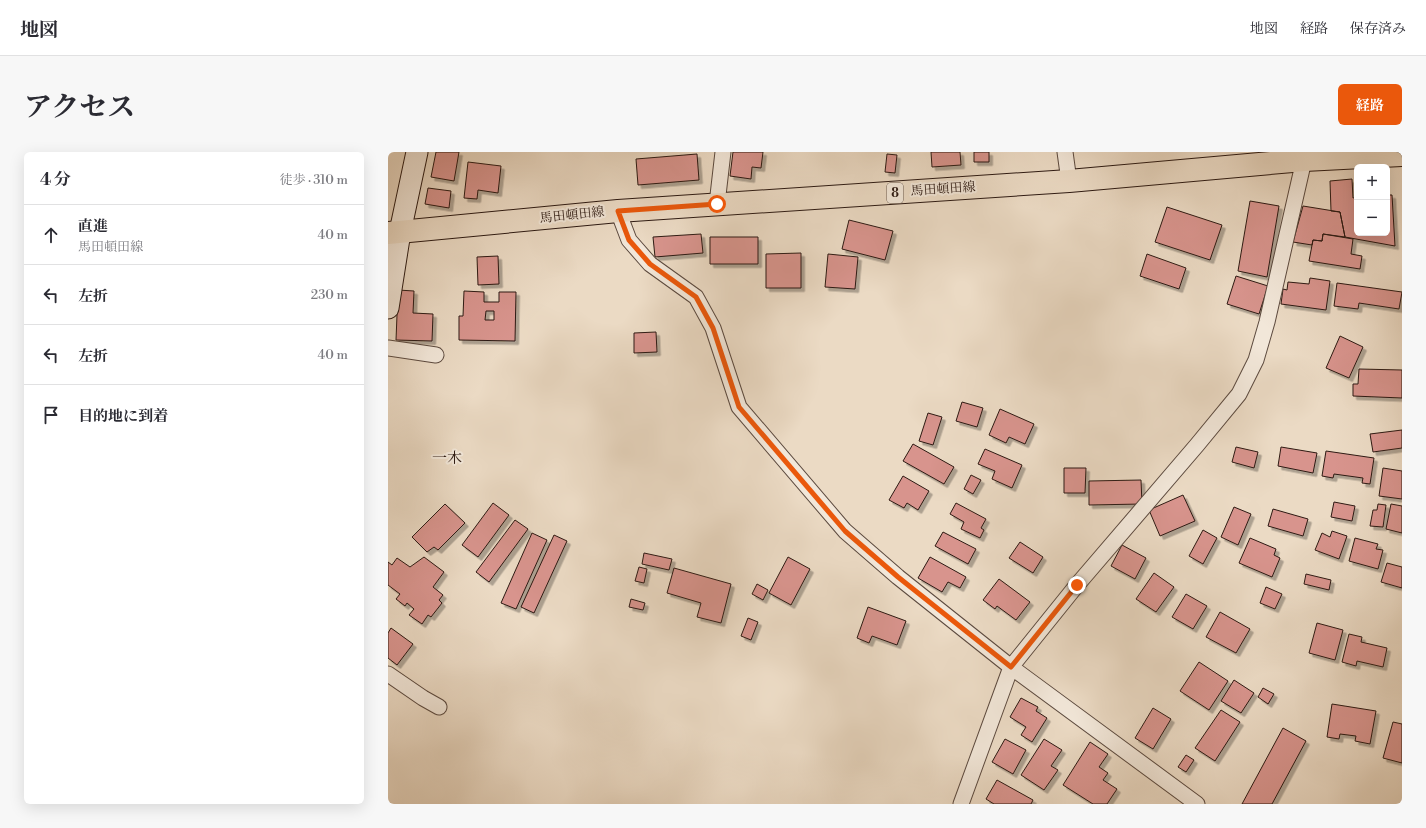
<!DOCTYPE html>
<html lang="ja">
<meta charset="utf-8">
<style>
:root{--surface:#fff;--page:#f7f7f7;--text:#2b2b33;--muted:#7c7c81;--line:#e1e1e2;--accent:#ea580c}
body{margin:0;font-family:"Libre Bodoni","Noto Serif JP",serif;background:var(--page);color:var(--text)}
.controls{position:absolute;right:12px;top:12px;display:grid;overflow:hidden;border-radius:6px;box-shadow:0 4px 16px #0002}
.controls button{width:36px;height:36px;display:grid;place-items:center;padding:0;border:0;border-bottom:1px solid var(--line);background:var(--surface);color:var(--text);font:20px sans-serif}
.stop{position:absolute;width:12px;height:12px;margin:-9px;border:3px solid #ea580c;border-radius:50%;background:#fff}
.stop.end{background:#ea580c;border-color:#fff;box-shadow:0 1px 4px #0008}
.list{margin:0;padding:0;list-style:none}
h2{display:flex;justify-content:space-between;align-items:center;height:52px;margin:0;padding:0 16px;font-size:17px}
h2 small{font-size:13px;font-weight:400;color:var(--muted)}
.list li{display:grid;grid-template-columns:26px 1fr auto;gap:12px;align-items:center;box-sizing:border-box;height:60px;padding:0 16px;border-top:1px solid var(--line)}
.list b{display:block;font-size:15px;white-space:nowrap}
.list p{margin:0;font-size:13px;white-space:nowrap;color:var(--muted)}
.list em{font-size:13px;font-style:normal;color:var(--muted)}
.icon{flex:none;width:22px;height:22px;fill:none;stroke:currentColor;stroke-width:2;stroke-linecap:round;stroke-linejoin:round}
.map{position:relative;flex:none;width:1014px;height:652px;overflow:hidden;border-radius:6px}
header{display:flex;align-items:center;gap:24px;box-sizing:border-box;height:56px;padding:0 20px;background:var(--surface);border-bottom:1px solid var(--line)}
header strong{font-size:19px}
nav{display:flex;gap:22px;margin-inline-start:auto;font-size:14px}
.intro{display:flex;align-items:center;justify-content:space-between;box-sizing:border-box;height:96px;padding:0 24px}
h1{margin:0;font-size:28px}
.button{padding:10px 18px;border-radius:6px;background:var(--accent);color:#fff;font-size:14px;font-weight:700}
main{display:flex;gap:24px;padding:0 24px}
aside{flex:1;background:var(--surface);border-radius:6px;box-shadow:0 4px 16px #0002}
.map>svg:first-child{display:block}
.building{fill:#d8948d;stroke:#2d1a13;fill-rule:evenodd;filter:url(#shadow)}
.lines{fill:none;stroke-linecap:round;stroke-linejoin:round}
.minor-casing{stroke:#5c4a3f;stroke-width:17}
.secondary-casing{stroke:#2d1a13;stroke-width:23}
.primary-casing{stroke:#2d1a13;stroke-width:24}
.minor{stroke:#f2e7d9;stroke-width:15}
.secondary{stroke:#f2e7d9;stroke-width:21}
.primary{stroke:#ebdac4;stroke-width:22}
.route{stroke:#ea580c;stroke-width:5}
.labels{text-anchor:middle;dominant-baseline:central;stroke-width:4;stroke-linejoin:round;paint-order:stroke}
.shield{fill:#f2e7d9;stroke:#68584e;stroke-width:1}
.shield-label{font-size:12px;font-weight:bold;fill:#2d1a13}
.street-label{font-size:13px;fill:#2d1a13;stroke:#f2e7d9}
.quarter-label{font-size:15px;fill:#2d1a13;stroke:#f2e7d9}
</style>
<header>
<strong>地図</strong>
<nav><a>地図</a><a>経路</a><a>保存済み</a></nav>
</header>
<div class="intro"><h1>アクセス</h1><a class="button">経路</a></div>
<main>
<aside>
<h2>4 分<small>徒歩 · 310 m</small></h2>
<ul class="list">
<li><svg class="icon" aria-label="ahead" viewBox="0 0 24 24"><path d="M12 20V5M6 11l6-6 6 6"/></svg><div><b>直進</b><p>馬田頓田線</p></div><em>40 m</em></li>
<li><svg class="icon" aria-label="left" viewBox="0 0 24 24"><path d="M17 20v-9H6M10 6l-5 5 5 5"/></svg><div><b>左折</b></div><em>230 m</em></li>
<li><svg class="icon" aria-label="left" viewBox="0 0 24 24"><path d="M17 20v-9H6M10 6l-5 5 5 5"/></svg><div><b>左折</b></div><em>40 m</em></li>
<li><svg class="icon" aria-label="arrive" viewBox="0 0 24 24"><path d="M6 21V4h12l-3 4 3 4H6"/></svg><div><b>目的地に到着</b></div></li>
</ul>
</aside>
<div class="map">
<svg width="1014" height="652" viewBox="0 0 1014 652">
<defs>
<filter id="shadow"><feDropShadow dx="3.5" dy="3.5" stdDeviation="0" flood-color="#0004"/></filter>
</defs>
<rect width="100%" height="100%" fill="#ebdac4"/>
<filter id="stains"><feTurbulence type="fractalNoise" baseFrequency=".005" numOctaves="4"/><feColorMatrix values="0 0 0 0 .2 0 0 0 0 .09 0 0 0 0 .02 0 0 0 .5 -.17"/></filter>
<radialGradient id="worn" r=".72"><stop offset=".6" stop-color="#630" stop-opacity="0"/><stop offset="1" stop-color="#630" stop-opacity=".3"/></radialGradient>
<path class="building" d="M48 0H71L66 29 43 25Z
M345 0H375L373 16 364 15 363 27 342 24Z
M543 0H572L573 13 544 15Z
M586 0H601V10H586Z
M309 2 311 28 250 33 248 7Z
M499 2 509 3 507 21 497 20Z
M80 10 113 14 110 41 90 38 89 47 76 46Z
M964 27 965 46 969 45V81H999V43H1004L1007 94 957 85 952 60 943 59 942 29Z
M40 36 63 39 61 56 37 52Z
M862 49 891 54 879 125 850 119Z
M915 54 952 60 957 85 935 82 934 89 925 88 924 93 905 90Z
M779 55 834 73 822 108 767 90Z
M461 68 505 79 497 108 454 97Z
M313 82 315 101 267 105 265 85Z
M935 82 965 87 963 102 974 104 972 117 921 109 925 88 934 89Z
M322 85H370V112H322Z
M413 101V136H378V102Z
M440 102 470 105 467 137 437 135Z
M759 102 798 116 791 137 752 124Z
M110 104 111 132 90 133 89 105Z
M848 124 880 134 871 162 839 152Z
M922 126 942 129 938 158 893 152 895 137 899 138 900 130 921 132Z
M949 131 1014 140 1011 157 971 151 970 157 946 154Z
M10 138 26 139 25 161 45 162 44 189 8 188Z
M76 139 96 140V150H111V140H128L127 189 71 188V164H75ZM98 159H106V168H97Z
M268 180 269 200 246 201V181Z
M952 184 975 195 961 226 938 216Z
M971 217 1014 218V246L965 244V232H970Z
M574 250 595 256 589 275 568 269Z
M612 257 646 272 637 292 621 285 618 291 601 283Z
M540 261 554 265 545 293 531 289Z
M1014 278V296L985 300 982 282Z
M525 292 566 315 556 332 515 309Z
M848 295 870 300 866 316 844 310Z
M893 295 929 301 925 321 890 314Z
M597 297 634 313 624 336 604 327 607 319 590 312Z
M938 299 986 306 982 332 974 331 975 326 946 322 945 326 934 324Z
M676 316H698L697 341H676Z
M995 316 1014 319V347L991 344Z
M583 323 593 328 585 342 576 337Z
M515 324 541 339 530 358 519 351 516 356 501 348Z
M753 328 754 352 701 353V329Z
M795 343 807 369 772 384 761 358Z
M946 350 967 354 964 369 943 365Z
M105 351 121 363 90 405 74 393Z
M568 351 598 367 593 376 596 378 592 386 573 377 576 370 562 362Z
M57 352 77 371 50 398 46 395 39 400 24 385Z
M990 352 998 353 995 375 982 374 985 358H989Z
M1003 352 1014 354V381L998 377Z
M846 355 863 362 850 393 833 385Z
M885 357 920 367 915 384 880 374Z
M127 368 140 377 101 430 88 420Z
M815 378 829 386 815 412 801 404Z
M944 379 959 384 951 407 927 398 934 381 942 385Z
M555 380 588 397 580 412 547 394Z
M144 381 159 388 128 457 113 451Z
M166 383 179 389 146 461 133 455Z
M862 386 888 397 886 403 892 406 884 425 851 411Z
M967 386 990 392 988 397 995 398 990 417 961 409Z
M632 390 655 405 645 421 621 406Z
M734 393 758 406 747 427 723 414Z
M256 401 284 407 281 418 254 412Z
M36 405 56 420 45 435 55 443 51 448 54 451 43 465 40 463 34 472 21 463 26 457 19 451 17 454 8 447 12 442 0 433V410L4 413 9 406 22 415Z
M400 405 422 417 403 453 381 441Z
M542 405 578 425 572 436 560 430 554 440 530 426Z
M999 411 1014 415V436L993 430Z
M251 415 259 417 256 431 247 429Z
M286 416 343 432 333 471 309 465 313 451 279 441Z
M766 421 786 435 768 460 748 447Z
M918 422 943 428 941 438 916 432Z
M611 427 642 450 628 468 609 454 607 457 595 448Z
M369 432 380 438 375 448 364 442Z
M878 435 894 442 887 457 872 451Z
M798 442 819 454 805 477 784 465Z
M243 447 257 451 255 458 241 455Z
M480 455 518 469 509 493 484 484 481 491 469 486Z
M832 460 862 477 848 501 818 485Z
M360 466 370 470 363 488 353 484Z
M929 471 955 478 947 508 921 501Z
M3 476 25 492 9 513 0 506V481Z
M961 482 974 485 973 490 999 496 995 515 969 509 968 514 954 510Z
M811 510 840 529 821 558 792 539Z
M846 528 866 541 853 561 833 549Z
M875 536 886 542 880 552 870 545Z
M633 546 650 555 648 559 659 566 644 590 633 583 638 575 622 565Z
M944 552 988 559 982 592 967 589 968 584 952 582 951 587 939 585Z
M765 556 783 567 765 597 747 586Z
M833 558 852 570 827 609 807 596Z
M1005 570 1014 572V611L995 606Z
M895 576 918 589 884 652H854Z
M617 587 638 598 625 622 604 610Z
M656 587 674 598 663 614 670 618 656 638 633 623Z
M702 590 720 602 711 615 720 621 715 628 729 637 719 652H705L675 633Z
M798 603 806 608 798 620 790 615Z
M609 628 645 648 643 652H606L598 647Z"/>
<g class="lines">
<g class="minor-casing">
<path id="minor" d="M677 0 681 29
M329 52 335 0
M230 59 241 88 262 112 308 145 325 176 351 255 457 379 510 425 623 515 809 652
M0 196 48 203
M0 522 35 546 51 555
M573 652 623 515 689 433 809 293 851 242 868 208 879 170 916 8"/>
</g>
<g class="secondary-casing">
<path id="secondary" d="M0 156 12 80 29 0"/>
</g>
<g class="primary-casing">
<path id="primary" d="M0 81 230 59 681 29 916 8 1014 3"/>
</g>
<use href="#minor" class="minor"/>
<use href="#secondary" class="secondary"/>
<use href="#primary" class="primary"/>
</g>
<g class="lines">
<path class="route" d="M329 52 230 59 241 88 262 112 308 145 325 176 351 255 457 379 510 425 623 515 689 433"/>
</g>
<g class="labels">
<rect class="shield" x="499" y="31" width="16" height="20" rx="3"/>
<g class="shield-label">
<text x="507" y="41">8</text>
</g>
<g class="street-label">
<text transform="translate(555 37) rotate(-4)">馬田頓田線</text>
<text transform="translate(184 63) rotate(-6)">馬田頓田線</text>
</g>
<g class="quarter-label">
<text x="59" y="306">一木</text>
</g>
</g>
<rect width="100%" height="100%" filter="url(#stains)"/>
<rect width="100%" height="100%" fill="url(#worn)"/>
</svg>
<div class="controls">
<button>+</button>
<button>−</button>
</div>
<div class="stop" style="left:329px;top:52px"></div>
<div class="stop end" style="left:689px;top:433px"></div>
</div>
</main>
